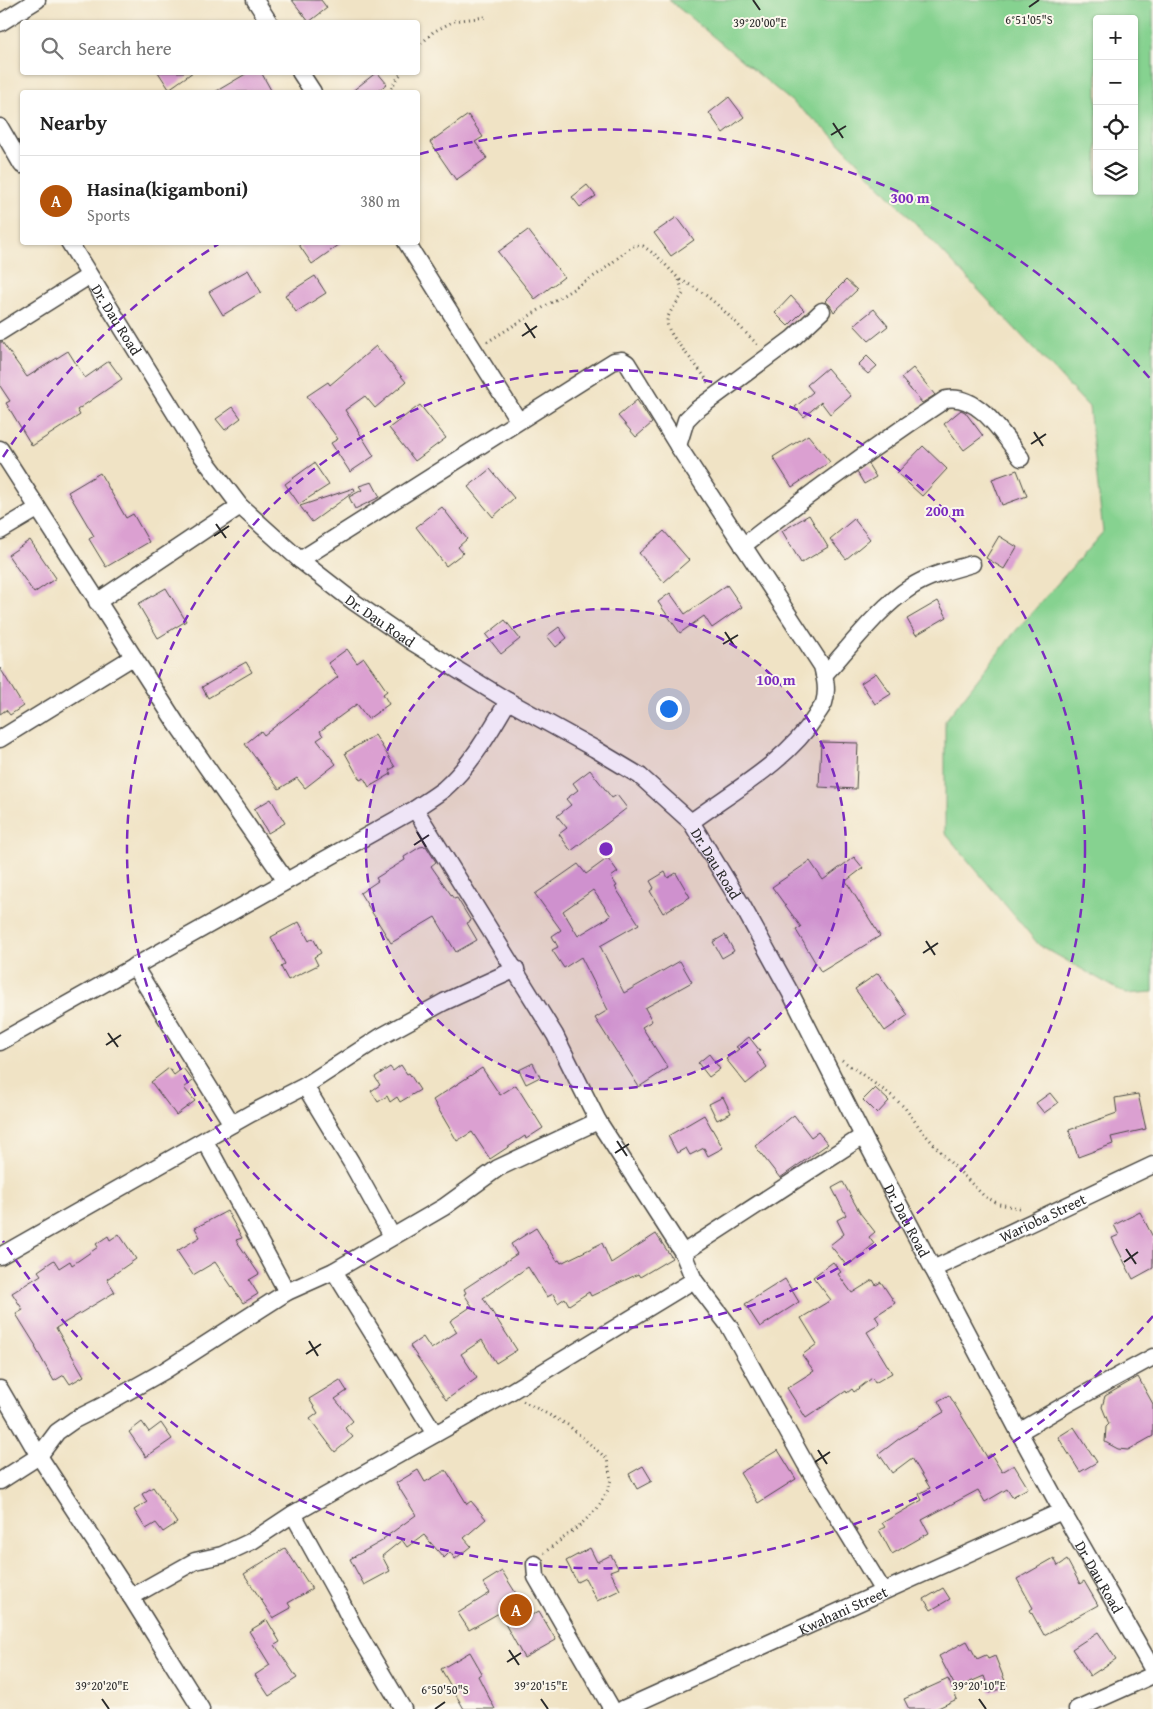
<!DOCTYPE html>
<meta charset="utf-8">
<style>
:root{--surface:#fff;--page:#f2f2f2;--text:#222;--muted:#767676;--line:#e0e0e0;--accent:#b45309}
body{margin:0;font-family:"Gentium Book Plus",serif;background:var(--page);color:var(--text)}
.controls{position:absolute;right:15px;top:15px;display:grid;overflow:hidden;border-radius:5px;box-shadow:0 1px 4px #0004}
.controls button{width:45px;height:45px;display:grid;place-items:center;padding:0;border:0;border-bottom:1px solid var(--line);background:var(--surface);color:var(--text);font:25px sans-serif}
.you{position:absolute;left:668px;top:708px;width:18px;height:18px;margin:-12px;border:4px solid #fff;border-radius:50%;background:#1a73e8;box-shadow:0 0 0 8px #1a73e833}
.badge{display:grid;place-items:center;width:32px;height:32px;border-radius:50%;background:var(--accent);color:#fff;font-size:16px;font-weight:700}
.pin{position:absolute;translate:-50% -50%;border:2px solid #fff;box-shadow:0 1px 5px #0006}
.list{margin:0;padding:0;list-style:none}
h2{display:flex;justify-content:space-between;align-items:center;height:65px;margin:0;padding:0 20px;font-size:21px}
h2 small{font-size:16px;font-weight:400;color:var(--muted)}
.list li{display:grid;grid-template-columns:32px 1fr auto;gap:15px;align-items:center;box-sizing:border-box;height:90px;padding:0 20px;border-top:1px solid var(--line)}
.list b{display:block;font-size:19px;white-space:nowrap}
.list p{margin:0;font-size:16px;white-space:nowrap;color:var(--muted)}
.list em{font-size:16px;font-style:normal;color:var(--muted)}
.icon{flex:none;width:28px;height:28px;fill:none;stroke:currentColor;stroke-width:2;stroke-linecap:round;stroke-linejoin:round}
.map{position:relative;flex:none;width:1153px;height:1709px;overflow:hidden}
.search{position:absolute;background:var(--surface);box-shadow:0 1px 4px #0004;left:20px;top:20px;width:400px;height:55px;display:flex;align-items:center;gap:12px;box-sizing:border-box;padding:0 18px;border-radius:5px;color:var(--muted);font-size:19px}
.panel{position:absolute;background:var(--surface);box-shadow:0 1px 4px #0004;left:20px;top:90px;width:400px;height:155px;border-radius:5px}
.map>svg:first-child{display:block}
.green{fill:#86d290;stroke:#587e5e;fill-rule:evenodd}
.building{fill:#dba0d1;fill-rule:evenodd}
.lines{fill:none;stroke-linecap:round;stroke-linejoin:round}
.street-casing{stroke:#494742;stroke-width:19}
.path{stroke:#494742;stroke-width:3;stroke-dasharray:1 4;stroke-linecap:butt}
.street{stroke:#fff;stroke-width:16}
.ticks{fill:none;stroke:#2b2b2b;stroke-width:2}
.ring{fill:none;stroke:#7b2cbf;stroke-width:2.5;stroke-dasharray:9 6}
.labels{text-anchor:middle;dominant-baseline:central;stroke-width:4;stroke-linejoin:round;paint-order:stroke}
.street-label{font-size:15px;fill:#2b2b2b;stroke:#fbf7ec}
.ticks-label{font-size:12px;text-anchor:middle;fill:#2b2b2b;stroke:#fbf7ec;stroke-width:4;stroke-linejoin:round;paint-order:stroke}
.centre{fill:#7b2cbf;stroke:#fbf7ec;stroke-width:2.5}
.ring-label{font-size:15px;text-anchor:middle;font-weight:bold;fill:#7b2cbf;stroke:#fbf7ec;stroke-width:4;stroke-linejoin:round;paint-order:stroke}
</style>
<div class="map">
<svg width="1153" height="1709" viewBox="0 0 1153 1709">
<rect width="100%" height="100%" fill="#fbf7ec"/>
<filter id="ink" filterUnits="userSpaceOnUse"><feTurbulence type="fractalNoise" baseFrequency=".02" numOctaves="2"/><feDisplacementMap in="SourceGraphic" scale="10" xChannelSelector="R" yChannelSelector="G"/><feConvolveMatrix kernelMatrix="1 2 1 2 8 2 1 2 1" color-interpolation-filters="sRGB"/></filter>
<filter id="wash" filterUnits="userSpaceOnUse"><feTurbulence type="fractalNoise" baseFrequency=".0096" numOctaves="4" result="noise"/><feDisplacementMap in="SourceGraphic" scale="20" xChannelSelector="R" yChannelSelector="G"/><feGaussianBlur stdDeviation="1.12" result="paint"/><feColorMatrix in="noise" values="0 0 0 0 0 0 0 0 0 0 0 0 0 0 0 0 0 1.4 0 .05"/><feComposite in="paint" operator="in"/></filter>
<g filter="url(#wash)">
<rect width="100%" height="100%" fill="#f0e3c5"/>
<path class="green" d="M669 0H1153V992L1126 994 1039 945 945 833V721L1013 634 1103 532 1089 407 831 134ZM1097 19H1134V191H1097Z"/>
<g id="blocks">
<path class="building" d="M292 0H321L327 8 309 22Z
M158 72H193L169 89Z
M249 72H261L272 92H215Z
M377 72 387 84 376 92H351Z
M729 97 744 117 723 133 709 113Z
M468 115 483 137 475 142 487 158 456 180 430 142Z
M587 185 596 196 580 207 572 197Z
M677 217 694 240 671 256 654 233Z
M528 230 564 277 535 299 498 252Z
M297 242H343L312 264Z
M248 270 261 292 223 315 209 292Z
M315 276 326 293 296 312 285 295Z
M846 280 857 290 834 312 830 305 825 301Z
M791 296 804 310 788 326 775 313Z
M874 309 888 326 869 341 854 325Z
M0 342H2L27 377 68 351 85 378 109 361 122 379 77 410 80 415 32 446 6 403 10 401 0 386Z
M376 346 406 382 375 408 365 396 345 410 374 456 350 472 331 443 338 439 307 396 328 382 330 385Z
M867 356 877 366 868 374 858 365Z
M827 368 851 396 830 414 821 402 804 417 795 407 813 392 807 385Z
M913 368 935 395 922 403 901 378Z
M637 400 652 423 636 437 618 416Z
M420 405 446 438 415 461 389 428Z
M233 407 241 418 225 430 216 419Z
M961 410 965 412 983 436 964 450 944 424Z
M808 435 830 462 792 487 773 457Z
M923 446 947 469 922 496 897 473Z
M314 463 329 485 299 504 285 484Z
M868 464 876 477 864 484 857 472Z
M490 469 514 498 493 517 468 487Z
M1017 470 1027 496 1002 505 992 479Z
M100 473 126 518 133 514 149 542 106 567 89 539 94 536 68 492Z
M372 482 380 497 355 509 349 497 362 490 359 486Z
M354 488 355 491 312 522 300 506Z
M442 507 467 539 458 547 463 553 446 566 416 527Z
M809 515 828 547 801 563 782 531Z
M854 519 870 539 846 559 830 539Z
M664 531 689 560 664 582 639 553Z
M999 536 1017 547 1004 569 986 558Z
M30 540 56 578 34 593 8 555Z
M727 585 742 607 712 628 704 616 680 633 658 602 670 593 685 614Z
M166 588 186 621 158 638 138 604Z
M938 601 947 617 916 635 907 619Z
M505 620 520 639 501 654 486 635Z
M559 627 567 638 556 647 547 636Z
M347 649 357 663 364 658 387 691 383 694 389 704 368 719 357 704 320 731 323 736 317 740 336 764 305 788 297 778 279 789 245 744 261 731 264 735 338 677 328 663Z
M246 662 252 672 208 698 202 687Z
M0 668 23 706 10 715 6 710 0 714Z
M876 673 891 694 875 704 861 683Z
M375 735 395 767 389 770 391 774 369 787 364 778 360 780 345 753Z
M821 742 858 743 856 789 819 787Z
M590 770 612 798 617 795 627 808 571 851 559 834 567 828 557 816 571 805 566 799 578 790 573 783Z
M271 799 285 823 268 833 254 809Z
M426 846 436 862 431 866 454 899 457 898 471 921 467 923 477 940 456 952 435 917 391 943 360 893 378 881 376 878 405 860 404 857 420 847Z
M854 857 863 868 846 881 880 936 821 972 796 930 801 927 772 887 810 861 823 880Z
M608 858 618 872 611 877 617 886 615 887 639 924 600 946 624 993 680 961 692 982 645 1008 652 1021 642 1027 668 1068 639 1087 595 1018 608 1010 581 957 564 968 552 950 558 947 552 936 561 930 535 894 578 864 586 874ZM593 890 611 916 578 936 563 911Z
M665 872 668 878 676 873 690 897 663 913 650 891 654 888 650 881Z
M299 922 309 941 313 938 321 953 314 957 318 965 288 980 281 967 285 964 271 937Z
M725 935 734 951 722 958 713 942Z
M878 973 908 1015 885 1031 855 989Z
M749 1037 760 1051 757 1053 767 1067 746 1084 726 1059 739 1049 736 1047Z
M709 1054 720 1069 709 1077 698 1063Z
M533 1063 540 1077 526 1084 519 1070Z
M401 1065 407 1074 409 1073 420 1090 400 1102 397 1097 390 1102 387 1096 378 1102 371 1091 380 1085 375 1077 390 1067 393 1071Z
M169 1068 174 1075 183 1068 193 1081 184 1088 195 1101 176 1115 151 1082Z
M482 1068 500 1095 516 1085 543 1128 526 1139 525 1136 490 1159 472 1132 457 1141 433 1100Z
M875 1088 889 1101 877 1114 863 1100Z
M1050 1093 1058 1103 1044 1113 1036 1103Z
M1138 1094 1146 1129 1111 1137 1113 1144 1078 1157 1069 1130 1117 1113 1115 1098Z
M723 1097 731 1113 717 1120 709 1104Z
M704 1115 723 1148 708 1156 704 1148 690 1155 686 1148 677 1153 668 1136Z
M794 1115 811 1137 818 1132 828 1144 780 1178 755 1146Z
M843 1182 860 1213 875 1232 869 1237 874 1244 847 1266 830 1245 844 1234 837 1220 846 1215 832 1188Z
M227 1211 242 1238 236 1240 259 1274 249 1280 258 1294 243 1303 215 1262 193 1275 177 1251 200 1237 195 1228Z
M1140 1212 1153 1237V1268L1133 1279 1112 1238 1119 1235 1114 1225Z
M536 1228 557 1261 559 1260 561 1263 602 1243 611 1263 656 1234 672 1258 640 1277 638 1274 591 1296 589 1292 569 1305 565 1298 558 1303 553 1294 547 1297 528 1267 483 1298 517 1350 496 1363 482 1340 461 1354 477 1378 446 1400 410 1346 423 1337 431 1349 457 1332 450 1321 472 1306 464 1294 466 1293 464 1289 517 1254 511 1244Z
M119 1234 136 1259 107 1279 115 1292 56 1328 84 1376 70 1384 64 1375 54 1381 35 1347 36 1346 16 1314 23 1310 12 1293 41 1275 38 1271 54 1260 59 1268 70 1261 72 1265 98 1247 96 1244 108 1236 110 1240Z
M833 1262 841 1272 838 1274 852 1293 873 1280 876 1285 881 1282 895 1303 875 1316 880 1324 867 1332 892 1373 875 1383 872 1378 854 1392 852 1389 847 1393 846 1391 806 1418 787 1388 814 1371 802 1355 817 1344 801 1318 831 1300 813 1277Z
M785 1279 799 1302 760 1327 745 1304Z
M1138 1377 1153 1404V1436L1128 1450 1118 1449 1105 1442 1106 1427 1109 1424 1102 1407 1105 1396Z
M340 1380 347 1391 335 1399 353 1421 345 1428 353 1437 335 1452 310 1419 318 1413 309 1399Z
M949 1395 987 1457 991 1454 1002 1472 1014 1465 1028 1488 1012 1497 1007 1489 985 1502 978 1490 922 1520 929 1533 892 1554 879 1530 885 1527 882 1523 922 1500 919 1494 930 1488 912 1458 892 1473 879 1454 900 1438 944 1412 938 1401Z
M142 1422 149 1432 161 1423 172 1439 146 1457 129 1432Z
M1074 1427 1097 1462 1080 1472 1058 1437Z
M778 1450 796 1479 758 1503 740 1473Z
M643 1466 652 1481 637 1489 629 1474Z
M418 1470 425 1482 446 1470 467 1504 471 1501 486 1519 464 1538 471 1546 455 1559 450 1552 444 1558 424 1535 407 1547 402 1540 382 1556 390 1571 364 1585 350 1559 384 1540 383 1539 416 1515 396 1483Z
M153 1487 177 1523 163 1532 156 1523 146 1529 134 1510 147 1502 142 1494Z
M285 1548 312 1589 288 1603 291 1608 273 1618 244 1574Z
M590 1548 597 1562 611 1555 618 1568 610 1571 620 1590 597 1601 585 1578 577 1582 566 1561Z
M1054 1558 1058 1566 1067 1560 1080 1584 1084 1581 1098 1605 1044 1635 1030 1610 1033 1608 1017 1579Z
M502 1571 530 1616 539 1611 556 1640 524 1658 499 1613 469 1630 458 1613 490 1593 483 1583Z
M943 1588 950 1599 931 1610 924 1599Z
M267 1620 280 1642 275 1645 297 1678 269 1696 255 1675 270 1665 249 1631Z
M1098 1632 1116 1659 1090 1676 1072 1649Z
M967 1641 977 1659 986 1655 988 1659 995 1656 1007 1686 990 1693 984 1676 956 1688 939 1656Z
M470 1652 482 1673 478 1676 495 1709H464L441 1669Z
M948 1679 957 1699 936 1709H909L904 1699Z"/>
</g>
</g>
<g filter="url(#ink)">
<use href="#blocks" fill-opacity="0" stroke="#494742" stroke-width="1"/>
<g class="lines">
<g class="street-casing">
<g id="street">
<path d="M255 0 269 22"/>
<path d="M0 23 37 0"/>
<path d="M300 72 313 92"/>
<path d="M0 127 22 165"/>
<path id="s1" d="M69 242 199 452 240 506 300 560 354 602 412 642 508 701 595 749 640 776 691 822 743 907 790 992 863 1136 1019 1432 1062 1511 1153 1670"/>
<path d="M406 242 518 420"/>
<path d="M0 332 89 276"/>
<path d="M678 446 686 420 695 411 792 339 822 311"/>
<path d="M0 449 176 723 286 881"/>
<path d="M0 531 37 509"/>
<path d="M743 546C809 494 876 445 946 399 979 393 1003 435 1021 458"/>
<path d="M300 560 606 366 614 361 622 360 627 363 678 446 822 666C825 678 828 690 824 703 822 708 818 712 816 716 788 761 733 791 691 822"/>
<path d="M97 602 240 506"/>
<path d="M824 675C851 646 877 609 911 587 929 575 952 570 972 564"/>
<path d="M0 739 133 657"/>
<path d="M415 809 555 1035 598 1121 683 1253 694 1280 729 1326 805 1463 883 1591"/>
<path d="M134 966 232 1124"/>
<path d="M0 1042 415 809C425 802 435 796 444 789 471 765 490 732 508 701"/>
<path d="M305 1086 351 1162 392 1236"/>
<path d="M205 1141 287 1292"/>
<path d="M683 1253 863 1136"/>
<path d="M0 1256 250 1114 305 1086 382 1036 444 1002 516 969"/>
<path id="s2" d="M933 1269 1153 1165"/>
<path d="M334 1271 435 1434"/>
<path d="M0 1389 39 1456 131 1597 201 1709"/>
<path d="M1019 1432 1065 1405 1153 1357"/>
<path d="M0 1481 39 1456 57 1432 74 1420 100 1407 164 1371 287 1292 334 1271 444 1207 498 1168 598 1121"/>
<path d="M293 1514 339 1597 353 1625 403 1709"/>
<path d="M535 1564 536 1577 612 1709"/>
<path d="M131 1597 195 1561 222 1555 252 1541 293 1514 510 1392 694 1280"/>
<path id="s3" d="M623 1709 1062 1511"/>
<path d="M1077 1709 1153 1675"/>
</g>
</g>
<path class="path" d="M418 47 433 32 454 21 485 17
M388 92 402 72
M680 280C711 293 735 323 759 346
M487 342 601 272 631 247 636 245 643 246 657 256 679 279 683 294C678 302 668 312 667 321 666 336 702 368 708 383
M842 1060 892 1096 905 1108 922 1131 948 1160 984 1196 999 1204 1023 1209
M523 1401 568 1425 607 1459 611 1479 608 1490 597 1509 577 1528 550 1548 544 1553"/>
<use href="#street" class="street"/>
</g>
</g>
<path class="ticks" d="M753 0 760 10M1029 7 1039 0M833 123 843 138M831 135 846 126M525 323 535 338M522 336 537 326M1034 432 1043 446M1031 444 1046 434M216 524 226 538M214 536 229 526M725 632 735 647M723 644 738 635M417 832 426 847M414 845 429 835M926 941 935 955M923 953 938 943M108 1033 118 1047M106 1045 121 1035M617 1141 627 1156M615 1153 629 1144M1126 1249 1136 1264M1124 1262 1138 1252M309 1341 318 1356M306 1354 321 1344M818 1450 827 1464M815 1462 830 1452M509 1650 519 1665M507 1662 521 1653M102 1699 109 1709M541 1699 548 1709M979 1699 986 1709M435 1709 445 1702"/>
<circle cx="606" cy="849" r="240" fill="#7b2cbf" fill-opacity=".12"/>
<g class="ring">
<circle cx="606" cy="849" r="240"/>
<circle cx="606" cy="849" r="479"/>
<path d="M1153 1316A719 719 0 0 1 3 1241M3 457A719 719 0 0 1 220 243M420 154A719 719 0 0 1 1153 382"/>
</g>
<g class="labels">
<g class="street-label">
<text stroke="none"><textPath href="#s1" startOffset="91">Dr. Dau Road</textPath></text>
<text stroke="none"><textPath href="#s1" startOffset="496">Dr. Dau Road</textPath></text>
<text stroke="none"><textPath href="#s1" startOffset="916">Dr. Dau Road</textPath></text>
<text stroke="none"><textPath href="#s2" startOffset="121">Warioba Street</textPath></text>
<text stroke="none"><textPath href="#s1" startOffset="1321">Dr. Dau Road</textPath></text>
<text stroke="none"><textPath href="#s1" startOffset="1726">Dr. Dau Road</textPath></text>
<text stroke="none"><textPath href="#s3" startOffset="241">Kwahani Street</textPath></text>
</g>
</g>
<g class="ticks-label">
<text x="1029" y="24">6°51'05"S</text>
<text x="760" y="27">39°20'00"E</text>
<text x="102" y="1690">39°20'20"E</text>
<text x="541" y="1690">39°20'15"E</text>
<text x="979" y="1690">39°20'10"E</text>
<text x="445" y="1694">6°50'50"S</text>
</g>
<circle cx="606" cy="849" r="8" class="centre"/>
<g class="ring-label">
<text x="910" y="203">300 m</text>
<text x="945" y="516">200 m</text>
<text x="776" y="685">100 m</text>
</g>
</svg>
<div class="controls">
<button>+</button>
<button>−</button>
<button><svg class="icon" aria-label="locate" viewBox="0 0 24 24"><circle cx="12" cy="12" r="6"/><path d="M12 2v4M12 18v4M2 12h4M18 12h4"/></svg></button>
<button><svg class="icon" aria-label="layers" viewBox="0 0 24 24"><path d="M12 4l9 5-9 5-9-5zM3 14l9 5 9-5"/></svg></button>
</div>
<div class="you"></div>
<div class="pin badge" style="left:516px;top:1610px">A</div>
<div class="search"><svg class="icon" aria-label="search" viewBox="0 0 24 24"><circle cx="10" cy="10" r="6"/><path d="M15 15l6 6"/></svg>Search here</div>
<section class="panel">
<h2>Nearby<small></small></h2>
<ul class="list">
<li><span class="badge">A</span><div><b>Hasina(kigamboni)</b><p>Sports</p></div><em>380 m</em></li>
</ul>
</section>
</div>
